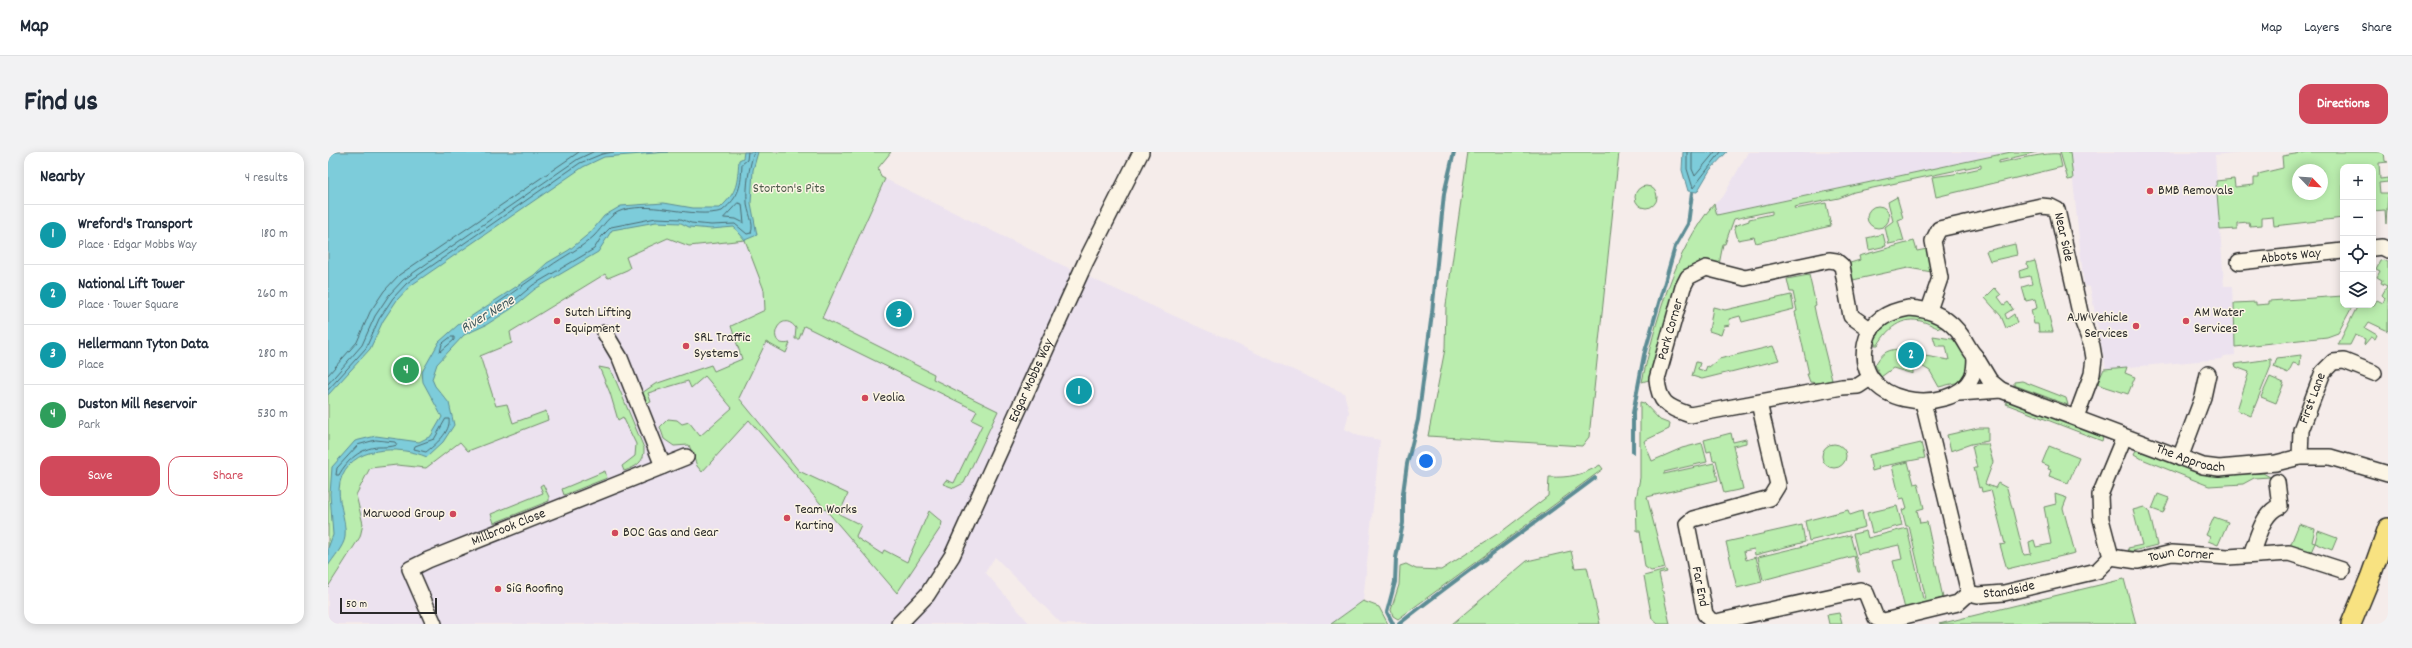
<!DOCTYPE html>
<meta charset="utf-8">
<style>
:root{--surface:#fff;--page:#f2f2f3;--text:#1f2937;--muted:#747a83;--line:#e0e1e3;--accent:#d1495b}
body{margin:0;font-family:Dekko,sans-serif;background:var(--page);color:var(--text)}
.controls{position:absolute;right:12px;top:12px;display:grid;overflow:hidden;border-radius:8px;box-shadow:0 2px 10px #0003}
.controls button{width:36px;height:36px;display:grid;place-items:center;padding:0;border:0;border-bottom:1px solid var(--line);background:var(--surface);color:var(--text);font:20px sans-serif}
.compass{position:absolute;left:1964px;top:12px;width:36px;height:36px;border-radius:50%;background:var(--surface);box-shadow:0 2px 10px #0003;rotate:115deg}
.scale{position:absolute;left:12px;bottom:10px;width:97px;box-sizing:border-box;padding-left:4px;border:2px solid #2b2b2b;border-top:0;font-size:11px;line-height:14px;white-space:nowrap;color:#2b2b2b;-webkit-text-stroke:3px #fcf5e5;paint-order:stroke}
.you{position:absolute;left:1098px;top:309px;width:14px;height:14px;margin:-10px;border:3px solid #fff;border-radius:50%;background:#1a73e8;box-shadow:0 0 0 6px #1a73e833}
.badge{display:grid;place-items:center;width:26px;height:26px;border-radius:50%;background:var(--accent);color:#fff;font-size:13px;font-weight:700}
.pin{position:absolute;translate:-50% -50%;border:2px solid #fff;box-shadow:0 1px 4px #0006}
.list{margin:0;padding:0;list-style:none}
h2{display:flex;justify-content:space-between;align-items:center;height:52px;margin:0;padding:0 16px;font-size:17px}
h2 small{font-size:13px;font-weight:400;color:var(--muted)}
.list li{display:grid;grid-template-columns:26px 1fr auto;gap:12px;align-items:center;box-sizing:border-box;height:60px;padding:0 16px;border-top:1px solid var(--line)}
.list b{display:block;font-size:15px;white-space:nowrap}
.list p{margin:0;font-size:13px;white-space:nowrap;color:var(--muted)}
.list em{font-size:13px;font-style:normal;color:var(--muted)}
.actions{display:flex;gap:8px;padding:12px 16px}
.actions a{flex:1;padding:9px 0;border:1px solid var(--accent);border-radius:12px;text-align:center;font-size:14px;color:var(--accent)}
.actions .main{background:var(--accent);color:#fff}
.icon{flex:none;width:22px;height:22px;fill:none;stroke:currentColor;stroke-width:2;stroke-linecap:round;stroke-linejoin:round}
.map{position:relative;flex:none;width:2060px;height:472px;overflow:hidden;border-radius:12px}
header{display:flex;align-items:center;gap:24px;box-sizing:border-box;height:56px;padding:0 20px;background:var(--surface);border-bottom:1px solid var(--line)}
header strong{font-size:19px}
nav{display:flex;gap:22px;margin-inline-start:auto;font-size:14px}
.intro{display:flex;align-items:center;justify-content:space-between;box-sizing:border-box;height:96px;padding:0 24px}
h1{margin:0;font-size:28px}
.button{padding:10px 18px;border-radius:12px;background:var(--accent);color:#fff;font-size:14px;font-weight:700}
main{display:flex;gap:24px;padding:0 24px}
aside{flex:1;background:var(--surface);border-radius:12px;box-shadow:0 2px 10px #0003}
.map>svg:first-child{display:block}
.built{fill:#ece2ef}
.green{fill:#baedae;stroke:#728c6c;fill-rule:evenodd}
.water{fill:#7dccda;stroke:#5c8c94}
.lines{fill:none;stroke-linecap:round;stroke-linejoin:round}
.shore{stroke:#4c6b71;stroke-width:1}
.stream{stroke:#5c8c94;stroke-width:4}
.minor-casing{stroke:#2b2b2b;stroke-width:18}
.major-casing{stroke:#2b2b2b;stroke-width:22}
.minor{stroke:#fcf5e5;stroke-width:15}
.major{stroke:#f8e281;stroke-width:19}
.poi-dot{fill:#d1495b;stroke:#fcf5e5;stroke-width:1.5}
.labels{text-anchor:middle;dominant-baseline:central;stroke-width:3;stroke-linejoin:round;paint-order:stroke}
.park-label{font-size:14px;fill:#4f5c4c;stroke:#fcf5e5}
.poi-label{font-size:14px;fill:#2b2b2b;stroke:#fcf5e5;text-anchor:start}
.street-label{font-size:14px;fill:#2b2b2b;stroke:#fcf5e5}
.water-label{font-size:15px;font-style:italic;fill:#445b60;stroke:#fcf5e5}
</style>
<header>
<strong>Map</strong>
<nav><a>Map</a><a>Layers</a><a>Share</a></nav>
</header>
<div class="intro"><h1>Find us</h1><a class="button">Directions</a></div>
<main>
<aside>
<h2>Nearby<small>4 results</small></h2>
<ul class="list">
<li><span class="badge" style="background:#0f9aa8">1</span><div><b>Wreford's Transport</b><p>Place · Edgar Mobbs Way</p></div><em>180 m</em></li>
<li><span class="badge" style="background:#0f9aa8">2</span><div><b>National Lift Tower</b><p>Place · Tower Square</p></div><em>260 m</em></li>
<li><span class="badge" style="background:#0f9aa8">3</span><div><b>Hellermann Tyton Data</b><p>Place</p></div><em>280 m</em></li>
<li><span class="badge" style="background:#2e9e5b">4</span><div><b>Duston Mill Reservoir</b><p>Park</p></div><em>530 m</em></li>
</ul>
<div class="actions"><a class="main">Save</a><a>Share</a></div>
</aside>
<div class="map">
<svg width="2060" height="472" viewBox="0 0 2060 472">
<rect width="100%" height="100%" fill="#f5ecea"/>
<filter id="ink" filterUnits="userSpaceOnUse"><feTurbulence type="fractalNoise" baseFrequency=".025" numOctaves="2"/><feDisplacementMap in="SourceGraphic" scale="8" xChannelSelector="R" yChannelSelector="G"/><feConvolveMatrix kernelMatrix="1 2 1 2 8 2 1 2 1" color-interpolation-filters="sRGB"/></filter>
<g filter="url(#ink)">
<path class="built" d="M1420 0H1683L1388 63 1386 52 1395 45Z
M1742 0H1912L1887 3 1896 134H1904L1907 203 1896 204 1894 207 1778 217 1762 135 1756 134Z
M553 25 734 113 1016 241 1021 260 1017 277 1031 284 1052 288 1035 449 1003 472H734L667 405 657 420 702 472H0V435L32 385 35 372 28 343 42 316 69 313 98 316 161 232 152 204 184 191 181 180 277 122 280 126 299 118 301 116 298 105 340 86 361 94 417 88 436 138 437 151Z"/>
<path class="green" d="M0 0H563L550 16 553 25 557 27 494 166 606 222 605 227 670 259 636 331 626 336 615 332 618 328 626 331 654 273 644 268 649 259 476 174 471 187H467L468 176C451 154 435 197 462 191L458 201 438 190 411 246 471 319 520 342 511 362 533 373 528 384 529 386 554 402 556 398 579 410 601 359 614 370 613 375 569 441 421 268 374 320 369 314 361 293 346 294 336 287 332 275 340 267 349 268 354 272 361 270 372 284 404 256 377 224 363 236 360 229 320 241 323 250 319 251 314 241 327 232 383 213 386 219 414 207 403 174 437 158 436 138 417 88 361 94 340 86 298 105 302 116 299 118 280 126 277 122 182 180 184 191 152 204 168 254 179 252 185 271 218 259 220 268 140 299 132 290 98 316 69 313 42 316 28 343 35 372 32 385 0 435Z
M1140 0H1291L1261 285 1254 294 1100 284 1117 197 1118 153Z
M1683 0H1709L1671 9V11C1684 8 1721 0 1731 2L1734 15 1608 45 1604 25 1626 22 1653 16V13L1526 40 1511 46 1466 55 1467 57 1498 51 1503 74 1428 91 1426 85 1410 88 1406 74 1421 69V67L1444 62V59L1406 67 1397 92H1395L1391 113 1373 112 1324 227 1314 230C1327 172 1346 98 1386 52L1389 63Z
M1732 0H1742L1745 27 1740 28Z
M1980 0H2056L2057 9 2060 10 2051 11 2052 27 2060 26V30L2051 31 2052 41H2060L2058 72 2057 58 2045 59V15H2015V66L1946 74 1945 65 1934 66V73L1922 74 1921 70 1909 71V77L1892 78 1888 29 1906 27 1907 35 1926 33V26H1930V22L1955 16 1954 4ZM1970 18H1994V42H1970Z
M1307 45a11 11 0 1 1 22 0a11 11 0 1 1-22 0Z
M1569 45 1575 66 1570 68 1576 89 1561 92 1557 75 1565 69 1560 50Z
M1539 65a11 11 0 1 1 22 0a11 11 0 1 1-22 0Z
M1555 82 1558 94 1541 98 1539 86Z
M1586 89 1589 99 1599 97 1604 120 1580 116 1525 128 1522 111 1532 108 1531 104Z
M1687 92 1689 103 1662 109 1658 99Z
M2056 108 2060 110V179L2041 170 2037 176 2049 183 2047 187 2043 185 2036 193 2037 187 2027 183 2022 193H2010L2030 153H2046L2049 148 2055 151 2057 146 2054 143 2059 134 2053 131 2054 128 2049 125 2052 119 2048 117 2052 109Z
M1707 109 1725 180H1711L1710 172H1706L1703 158 1709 156 1707 147 1698 149 1694 135 1704 132 1702 124 1692 126 1691 119 1700 116 1699 111Z
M1481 123 1488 153 1486 154 1488 164 1504 228 1489 231 1482 230 1479 222H1481L1467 160 1469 159 1465 140H1462L1459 127Z
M1667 136 1673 143 1670 145 1676 153 1680 150 1685 157 1677 162 1679 167 1686 162 1689 171 1678 176 1673 164 1657 146Z
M1463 143 1466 157 1414 170 1412 164 1401 167 1402 173 1396 174 1393 183 1381 179 1385 155 1397 158Z
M2015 144V153H2025L2010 181 1999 185 1907 195 1906 151 1928 150V153L1941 152V149Z
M1589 162 1619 175C1608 177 1608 175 1599 171 1577 162 1561 174 1550 193H1547C1544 170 1573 164 1589 162Z
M1605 184 1630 188 1639 204 1641 217 1631 230 1611 235 1602 219 1592 213 1597 204 1621 208 1618 194H1608Z
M1445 194 1451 208 1374 227 1364 224 1368 210 1372 211 1370 217 1377 219 1379 214 1381 215 1391 207Z
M1570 197 1571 210 1578 216H1585V222L1565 216 1553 225 1547 213C1553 203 1557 198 1570 197Z
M1973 203 1972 213 1965 211 1960 221 1946 215 1949 206Z
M1943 207V214L1923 264 1909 258 1921 220 1908 215 1907 212Z
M271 215 281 217 285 222 316 296C317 310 308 315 296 319L294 314 307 304 308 292 295 265 290 268 282 241Z
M1799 215 1797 221 1807 225 1800 242 1769 232 1776 217Z
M1942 225 1956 231 1948 251 1933 245Z
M1694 229 1738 246 1740 253 1686 233V230Z
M1680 248 1775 285 1774 289 1678 252Z
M1312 250 1316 251 1332 268 1342 272 1341 277 1316 289 1324 309 1354 296 1374 291 1379 310 1336 320V322L1386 311 1390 328 1319 345 1337 416 1323 419 1317 415 1312 379H1309L1308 347 1312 326Z
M1650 276H1660V289L1643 292 1623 299 1619 283Z
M1403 281 1405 290 1418 287V291L1405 294 1415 337 1396 341 1388 308 1385 309 1383 299 1379 300 1376 288Z
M1593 291 1597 306 1550 315 1551 317 1544 319 1541 303Z
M1494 304a12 12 0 1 1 24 0a12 12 0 1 1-24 0Z
M1651 292H1660L1665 310 1657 332 1667 336 1670 331 1679 336 1696 403 1703 402 1701 390 1706 388 1708 395 1723 392 1716 355 1728 352 1727 342 1739 346 1735 356 1747 401 1679 417 1672 393 1677 392 1663 338 1654 340 1653 335 1651 336 1646 316H1649L1644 294Z
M1721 294 1751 306 1740 331 1721 324 1723 318 1720 317 1721 314 1714 311Z
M1809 296 1881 324 1935 321 1942 325 1926 326 1915 332 1881 334 1814 307 1806 302Z
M1580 310 1586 332 1590 331 1596 356 1589 358 1592 371 1599 370 1615 446 1577 457 1565 409 1574 407 1571 393 1530 402 1525 382 1538 379 1540 386 1579 376 1595 447H1598L1581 374H1578L1574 358 1579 356 1576 346 1572 347 1564 314Z
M1272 313 1275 317 1070 467 1065 464 1063 458 1071 433 1072 414 1078 412 1088 417 1113 418 1177 377 1220 344 1221 325C1241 326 1255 323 1272 313Z
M277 319 279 326 236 343 234 337Z
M215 332 221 345V349L166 371 163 362 215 341 212 334Z
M1830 342 1841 346 1835 361 1824 357Z
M1569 354 1574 373 1544 381 1539 361Z
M1816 355 1821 359 1829 393 1801 400 1800 396 1814 393 1805 358Z
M1520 358 1522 363 1534 359 1537 375 1481 389 1477 369Z
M1886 365 1900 370 1890 393 1880 389 1882 385 1878 383Z
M1971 372 1987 377 1984 390 1987 391 1990 379 2009 386 2004 398 1987 391 1983 400 1962 394Z
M1474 373 1477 390 1427 403 1426 397 1416 399 1418 408 1428 405 1434 430 1409 436 1398 390Z
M1522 383 1532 420H1530L1526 404 1435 428 1430 405Z
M1243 399 1247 416 1259 415 1272 472H1124L1199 409Z
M1338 418 1339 420 1331 422 1342 472H1330L1324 467 1316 424Z
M1796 427 1808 472H1611Z
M1035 449 1051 455 1060 472H1003Z
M1511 461 1514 472H1501L1499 463Z"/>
<path class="water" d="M0 0H340L276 5 255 15 82 134 69 148 55 169 42 197 0 243Z
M416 0H430L425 18 423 51 429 83 417 88 406 75 383 77 361 75 353 71 328 70 284 78 270 100 207 137 183 157 158 173 136 183 109 212 104 227 107 234 121 251 126 273 115 290 99 305C71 293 21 293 12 330 8 348 19 367 17 385 16 394 5 406 0 414V396L5 383 2 342 4 315 27 289 48 284 91 290 103 284 114 265 95 230 94 220 111 190 130 173 206 123 219 111 241 98 263 80 276 64 293 54 336 51 365 56H392C410 39 409 32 411 8L415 6Z
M1355 0H1399L1382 18 1369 40 1360 39 1354 18Z"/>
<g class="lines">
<path class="shore" d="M420 0 419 8 414 12C413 34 412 44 394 59 363 67 328 49 295 58 281 62 275 75 266 84 252 97 236 104 221 115 193 135 165 154 137 174L136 177 156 169 181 153 205 133 266 97 274 84 283 75 328 66 353 67 363 71 383 73 407 72 419 82 423 81C427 71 419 60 419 50 418 33 421 16 426 0
M1359 0V17L1365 36 1393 0
M1364 0V17L1367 24 1387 0
M410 51 414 52 416 71 408 67 396 66Z
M123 185H126V188L112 200 114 192Z
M0 223 29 190 42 160 56 139 71 123 251 0
M0 232 34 193 47 164 61 143 75 128 250 7 265 0
M0 238 38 196 51 167 65 146 79 131 252 11 274 2 286 0
M118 267H121C123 280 107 293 98 300L86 297 87 294 106 287Z
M48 288 67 290 69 293C64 295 56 295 50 295 33 296 19 308 11 323H8L9 316 30 293Z"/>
<path class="stream" d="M1305 300V261L1316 203 1347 95 1360 72 1364 41
M1065 472 1059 460 1067 430 1068 406 1075 371V341L1079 312 1090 268 1104 161 1116 42 1126 0
M1071 472C1135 421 1202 375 1267 326"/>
<g class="minor-casing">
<g id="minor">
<path d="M2045 96 2054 95 2060 98"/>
<path id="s1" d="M1911 110 2015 99"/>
<path d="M1581 156C1604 157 1622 166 1635 186 1639 192 1642 199 1647 204 1647 212 1647 219 1644 225 1625 266 1518 255 1539 186 1545 167 1563 159 1581 156Z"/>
<path id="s2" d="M1601 158 1612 126 1605 89 1611 77 1713 54 1723 55 1729 58 1753 165 1764 194 1766 206 1764 222 1748 265"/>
<path d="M277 181 292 206 335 314"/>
<path d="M1647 204 1662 229 1673 238"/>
<path id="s3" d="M1542 226 1530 234 1514 235 1362 263C1341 255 1331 253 1329 227L1355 135 1360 125 1378 116 1417 126 1501 108 1508 109 1514 114 1523 164 1543 178"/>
<path id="s4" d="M1631 241 1673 238 1875 314 1891 316 1948 311 1972 305H2002L2060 322"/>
<path id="s5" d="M1595 250 1641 441 1650 443 1676 441 1769 419 1783 405 1773 367 1772 343 1796 285"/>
<path id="s6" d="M1431 251 1450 333 1442 346 1365 367 1359 372 1377 462 1382 468 1388 470 1532 438 1538 441 1548 466 1556 469 1630 451 1641 441"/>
<path id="s7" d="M1972 305 1973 278 1995 220 2005 210 2016 209 2046 221"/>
<path d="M1852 306 1875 245 1880 222"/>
<path d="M1923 402C1930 386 1934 361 1952 354L1949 330"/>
<path id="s8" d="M1783 405 1810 409 1844 401 1900 405 1961 401 2014 418"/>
<path id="s9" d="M106 472 82 417 100 408 358 305"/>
<path id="s10" d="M571 472 599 443 624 404 758 109 813 0"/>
</g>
</g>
<g class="major-casing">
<path id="major" d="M2023 472 2042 426 2060 376"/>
</g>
<use href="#minor" class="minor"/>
<use href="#major" class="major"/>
</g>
</g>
<g class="poi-dot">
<circle cx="1822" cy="39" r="4"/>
<circle cx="229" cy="169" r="4"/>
<circle cx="1858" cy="169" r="4"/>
<circle cx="1808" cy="174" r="4"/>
<circle cx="358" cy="194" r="4"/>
<circle cx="537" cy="246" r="4"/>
<circle cx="125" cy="362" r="4"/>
<circle cx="459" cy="366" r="4"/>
<circle cx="287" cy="381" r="4"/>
<circle cx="170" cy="437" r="4"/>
</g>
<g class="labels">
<g class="park-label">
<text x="461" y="37">Storton's Pits</text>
</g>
<g class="poi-label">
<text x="1830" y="39">BMB Removals</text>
<text x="237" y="161">Sutch Lifting<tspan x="237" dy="16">Equipment</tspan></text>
<text x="1866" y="161">AM Water<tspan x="1866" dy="16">Services</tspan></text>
<text x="1800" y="166" text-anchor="end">AJW Vehicle<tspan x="1800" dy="16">Services</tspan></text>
<text x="366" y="186">SRL Traffic<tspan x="366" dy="16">Systems</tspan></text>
<text x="545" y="246">Veolia</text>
<text x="467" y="358">Team Works<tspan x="467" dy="16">Karting</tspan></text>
<text x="117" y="362" text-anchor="end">Marwood Group</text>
<text x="295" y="381">BOC Gas and Gear</text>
<text x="178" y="437">SiG Roofing</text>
</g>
<g class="street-label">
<text stroke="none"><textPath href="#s2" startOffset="234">Near Side</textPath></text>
<text stroke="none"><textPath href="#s1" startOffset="52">Abbots Way</textPath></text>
<text stroke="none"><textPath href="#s3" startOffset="290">Park Corner</textPath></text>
<text stroke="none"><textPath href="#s10" startOffset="279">Edgar Mobbs Way</textPath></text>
<text stroke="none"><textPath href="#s7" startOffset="61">First Lane</textPath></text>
<text stroke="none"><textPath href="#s4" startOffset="244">The Approach</textPath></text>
<text stroke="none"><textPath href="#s9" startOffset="167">Millbrook Close</textPath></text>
<text stroke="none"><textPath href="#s8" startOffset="71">Town Corner</textPath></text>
<text stroke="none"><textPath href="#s6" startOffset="251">Far End</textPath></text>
<text stroke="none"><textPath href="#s5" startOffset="237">Standside</textPath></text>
</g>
<g class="water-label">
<text transform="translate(160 163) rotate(-31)">River Nene</text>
</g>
</g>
</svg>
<div class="controls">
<button>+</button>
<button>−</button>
<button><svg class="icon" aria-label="locate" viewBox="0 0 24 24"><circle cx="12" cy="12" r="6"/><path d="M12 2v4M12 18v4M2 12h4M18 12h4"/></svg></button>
<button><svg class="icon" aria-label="layers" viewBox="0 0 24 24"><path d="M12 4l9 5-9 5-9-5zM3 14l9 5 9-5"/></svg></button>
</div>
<svg class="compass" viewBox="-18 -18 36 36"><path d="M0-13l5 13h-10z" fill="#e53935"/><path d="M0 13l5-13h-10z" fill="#747a83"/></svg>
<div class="scale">50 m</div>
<div class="you"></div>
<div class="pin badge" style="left:751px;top:239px;background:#0f9aa8">1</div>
<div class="pin badge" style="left:1583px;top:203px;background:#0f9aa8">2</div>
<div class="pin badge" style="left:571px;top:162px;background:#0f9aa8">3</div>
<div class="pin badge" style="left:78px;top:218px;background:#2e9e5b">4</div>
</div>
</main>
